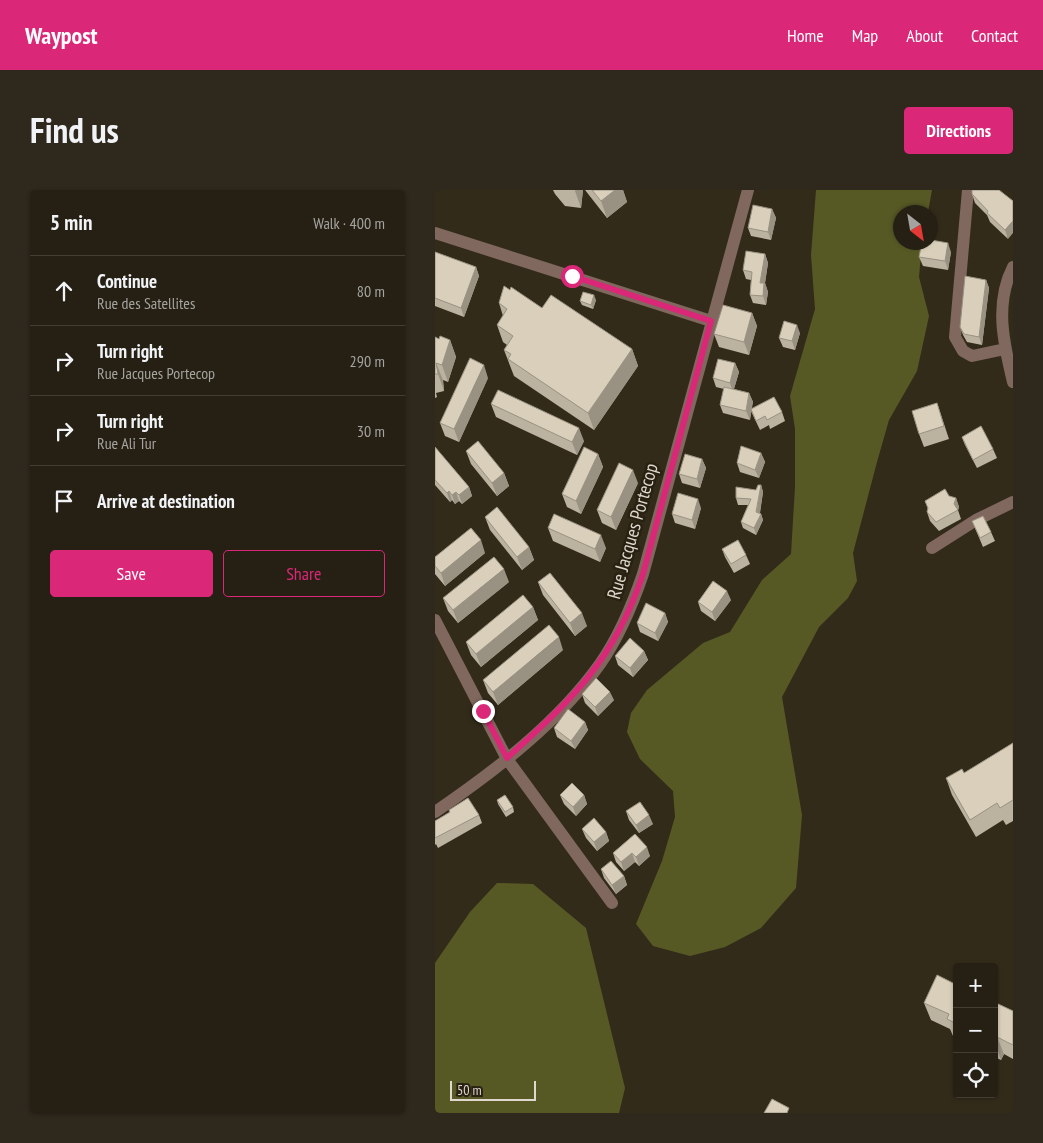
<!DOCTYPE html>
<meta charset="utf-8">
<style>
:root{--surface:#262014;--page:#2e281d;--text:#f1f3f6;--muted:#a4a3a0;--line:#423e34;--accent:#db2777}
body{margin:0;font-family:"PT Sans Narrow",sans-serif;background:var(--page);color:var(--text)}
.controls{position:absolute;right:15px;bottom:15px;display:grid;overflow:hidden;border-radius:5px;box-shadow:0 1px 4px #0004}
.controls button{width:45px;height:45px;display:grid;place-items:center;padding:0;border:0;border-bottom:1px solid var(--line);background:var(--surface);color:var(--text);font:25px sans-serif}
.compass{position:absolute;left:458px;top:15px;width:45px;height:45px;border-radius:50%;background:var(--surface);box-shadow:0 1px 4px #0004;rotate:149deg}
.scale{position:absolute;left:15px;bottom:12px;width:86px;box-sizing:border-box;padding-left:5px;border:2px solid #ded8ce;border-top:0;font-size:14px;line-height:18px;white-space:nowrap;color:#ded8ce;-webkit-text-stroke:4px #292111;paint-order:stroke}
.stop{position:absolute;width:15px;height:15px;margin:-11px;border:4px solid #db2777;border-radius:50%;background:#fff}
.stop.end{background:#db2777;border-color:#fff;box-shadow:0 1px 5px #0008}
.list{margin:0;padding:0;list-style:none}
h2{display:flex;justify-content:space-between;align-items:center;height:65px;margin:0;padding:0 20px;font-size:21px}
h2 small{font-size:16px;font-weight:400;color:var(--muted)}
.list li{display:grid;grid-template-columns:32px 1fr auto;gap:15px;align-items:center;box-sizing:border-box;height:70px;padding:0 20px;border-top:1px solid var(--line)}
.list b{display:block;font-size:19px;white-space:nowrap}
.list p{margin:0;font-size:16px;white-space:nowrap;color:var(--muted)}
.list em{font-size:16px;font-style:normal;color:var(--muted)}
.actions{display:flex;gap:10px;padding:15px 20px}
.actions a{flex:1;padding:11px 0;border:1px solid var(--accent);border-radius:5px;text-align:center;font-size:18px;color:var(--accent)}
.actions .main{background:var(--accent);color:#fff}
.icon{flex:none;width:28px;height:28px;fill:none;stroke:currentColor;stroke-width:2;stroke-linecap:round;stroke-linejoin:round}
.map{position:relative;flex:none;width:578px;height:923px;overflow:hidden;border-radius:5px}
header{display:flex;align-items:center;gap:30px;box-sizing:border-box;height:70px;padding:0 25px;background:var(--accent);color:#fff}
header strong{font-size:24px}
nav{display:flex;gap:28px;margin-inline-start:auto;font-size:18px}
.intro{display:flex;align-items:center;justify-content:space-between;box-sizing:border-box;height:120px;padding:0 30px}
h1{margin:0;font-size:35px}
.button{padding:12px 22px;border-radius:5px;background:var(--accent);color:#fff;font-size:18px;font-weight:700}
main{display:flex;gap:30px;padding:0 30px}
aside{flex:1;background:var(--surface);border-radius:5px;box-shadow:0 1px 4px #0004}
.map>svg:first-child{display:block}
.green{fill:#575925}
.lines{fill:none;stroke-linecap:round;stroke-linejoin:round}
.minor{stroke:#80685f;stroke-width:12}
.wall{fill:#bbb2a0}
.shaded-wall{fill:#999182}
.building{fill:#dacfba;stroke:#999182}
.route{stroke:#db2777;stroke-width:6}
.labels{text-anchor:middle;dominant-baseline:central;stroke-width:5;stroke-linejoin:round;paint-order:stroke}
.street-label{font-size:19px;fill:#ded8ce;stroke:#292111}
</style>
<header>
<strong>Waypost</strong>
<nav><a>Home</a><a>Map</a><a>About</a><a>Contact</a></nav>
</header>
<div class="intro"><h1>Find us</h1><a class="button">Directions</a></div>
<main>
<aside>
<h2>5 min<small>Walk · 400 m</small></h2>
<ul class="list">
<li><svg class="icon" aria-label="ahead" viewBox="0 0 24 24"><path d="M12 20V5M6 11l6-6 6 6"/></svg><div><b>Continue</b><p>Rue des Satellites</p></div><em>80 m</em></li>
<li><svg class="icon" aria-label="right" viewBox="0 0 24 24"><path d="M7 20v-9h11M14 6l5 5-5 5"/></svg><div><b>Turn right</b><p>Rue Jacques Portecop</p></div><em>290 m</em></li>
<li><svg class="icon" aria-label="right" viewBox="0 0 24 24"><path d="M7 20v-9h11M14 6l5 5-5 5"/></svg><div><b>Turn right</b><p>Rue Ali Tur</p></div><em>30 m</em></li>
<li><svg class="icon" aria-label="arrive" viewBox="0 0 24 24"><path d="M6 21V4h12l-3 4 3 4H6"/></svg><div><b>Arrive at destination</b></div></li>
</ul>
<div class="actions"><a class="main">Save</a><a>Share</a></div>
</aside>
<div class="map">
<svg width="578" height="923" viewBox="0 0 578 923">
<rect width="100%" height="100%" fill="#332b1a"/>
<path class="green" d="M381 0H497L493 22H466V52L487 53 484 87 494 126 482 181 454 230 442 272 418 363 422 391 413 408 384 437 347 507 367 625 361 698 326 738 290 757 255 766 218 756 201 734 227 671 240 627 238 601 205 569 192 542 196 523 212 500 268 453 295 442 327 390 356 364 360 297V239L355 206 380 119 376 65Z
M62 693 98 694 151 738 190 898 184 923H0V773L35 722Z"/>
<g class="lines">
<path class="minor" d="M533 0 520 147 528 161 537 166 570 159
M0 43 276 131
M578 77C559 114 569 155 578 192
M497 358 541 330 578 312
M0 430 72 569 177 713
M0 622C60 581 123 533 165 474 184 447 197 416 208 384L313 0"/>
</g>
<path class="wall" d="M118 0H148L146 18 130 16 120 4Z
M150 0H188L192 12 172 28Z
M565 0 573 49 555 32 552 25 540 13 537 4Z
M337 19 341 28 336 50 316 46 313 38Z
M0 62 41 77 44 86 29 127 0 116Z
M516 62 513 80 488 76 484 67Z
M330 64 333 73 330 93 333 102 331 115 318 113 315 105 316 90 311 89 308 80Z
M551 90 554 98 547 155 532 152 528 145 525 137Z
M75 100 107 118 197 159 203 176 159 240 79 186 69 160 72 155 68 152 62 135 68 126 64 113Z
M161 110 158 119 147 115 145 111Z
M317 123 322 136 314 165 284 157 279 144Z
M365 143 360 160 348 157 344 148Z
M0 147 4 149 15 150 21 167 13 192 8 190 9 201 1 203 2 207 0 208Z
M300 173 304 182 299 199 314 203 318 212 316 219 347 222 350 231 335 239 334 235 325 240 316 221 315 230 288 223 285 215 289 199 281 197 278 188Z
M53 188 24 252 10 246 5 233Z
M502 213 514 249 489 257 484 244Z
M56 214 149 251 142 265 61 227Z
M527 247 558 259 562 268 542 278 530 255Z
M0 257 34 297 37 306 27 314 24 311 20 314 17 310 15 312 0 295Z
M31 261 69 283 74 296 62 306 36 274Z
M326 263 330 272 324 288 305 282 302 273Z
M163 264 168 277 146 324 132 317 127 304Z
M267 269 271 278 265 298 247 293 244 284Z
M203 293 181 340 167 333 162 320Z
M326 295 328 302 325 323 326 324 328 330 321 345 308 338 306 332 313 315H303L301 308 321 300Z
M514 306 521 308 524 317 523 320 526 329 504 341 495 331 492 322 493 319 490 311Z
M266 318 260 339 240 333 237 324Z
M50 327 94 357 99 370 87 380 55 340Z
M537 331 556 342 560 351 548 357Z
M113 338 171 358 165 372 118 351Z
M287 359 311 365 315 374 299 383 290 367Z
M50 363 10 396 0 384V367Z
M74 392 23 433 13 421 8 408Z
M103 392 152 436 140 446 108 405Z
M296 410 280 431 266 421 263 412Z
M98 417 103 430 46 477 36 465 31 452Z
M230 423 233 432 223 451 205 442 202 433Z
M128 460 63 515 53 503 48 490Z
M209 461 213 470 198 487 183 475 180 466Z
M147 504 179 510 163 526 150 513Z
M150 532 153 540 140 559 122 547 119 538Z
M578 553V631L571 635 568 630 541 647 517 605 511 588 529 583Z
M125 605H149L152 614 141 626 129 614Z
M62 610 78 617 79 622 71 627 63 614Z
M14 620 44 625 47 633 3 658 1 654 0 655V631L15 623Z
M191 621 218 634 204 643 194 630Z
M147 639 171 642 174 651 162 661 151 648Z
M200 644 215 666 204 676 200 672 189 681 181 672 178 663Z
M166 679 189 686 192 695 181 704 169 688Z
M522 795V848L518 846 515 839 496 830 489 813Z
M559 812 578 821V869L569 864 566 870 559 867Z"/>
<path class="shaded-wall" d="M140 0H148L146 18 140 1Z
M180 0H188L192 12 172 28 166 11Z
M337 19 341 28 336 50 333 42Z
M578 31V43L573 49 570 40Z
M513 53 516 62 513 80 510 71Z
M330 64 333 73 330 93 333 102 331 115 328 106 325 93Z
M41 77 44 86 29 127 26 118Z
M551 90 554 98 547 155 544 147Z
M159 105 161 110 158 119 156 115Z
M317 123 322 136 314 165 309 152Z
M362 135 365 143 360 160 357 151Z
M15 150 21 167 13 192 7 175Z
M197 159 203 176 159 240 153 223Z
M1 173 8 190 9 201 3 184Z
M300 173 304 182 298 202 295 193Z
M49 175 53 188 24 252 19 239Z
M314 203 318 212 315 230 311 221Z
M144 238 149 251 142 265 137 252Z
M326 263 330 272 324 288 320 280Z
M163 264 168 277 146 324 141 311Z
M267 269 271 278 265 298 262 289Z
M198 280 203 293 181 340 176 327Z
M69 283 74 296 62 306 57 293Z
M326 295 328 302 324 328 326 324 328 330 321 345 319 338Z
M34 297 37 306 27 314 24 305Z
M14 301 17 310 15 312 12 303Z
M21 302 24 311 20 314 17 305Z
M521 308 524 317 523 320 519 314Z
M263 309 266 318 260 339 257 330Z
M166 345 171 358 165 372 160 359Z
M46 350 50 363 10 396 6 383Z
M94 357 99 370 87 380 82 367Z
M69 379 74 392 23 433 18 420Z
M292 401 296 410 280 431 277 422Z
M98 417 103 430 46 477 41 464Z
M147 423 152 436 140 446 135 433Z
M230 423 233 432 223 451 220 443Z
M124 447 128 460 63 515 58 502Z
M209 461 213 470 198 487 195 478Z
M175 502 179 510 163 526 160 517Z
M150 532 153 540 140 559 136 551Z
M149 605 152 614 141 626 138 617Z
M214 625 218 634 204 643 201 635Z
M171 642 174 651 162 661 159 652Z
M212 657 215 666 204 676 201 667Z
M197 663 200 672 189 681 186 672Z
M189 686 192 695 181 704 177 695Z
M562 847 569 864 566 870 560 853Z"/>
<path class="building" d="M157 0H180L166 11Z
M537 0H564L578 11V31L570 40 552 23 553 21 537 4Z
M318 15 337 19 333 42 313 38Z
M496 50 513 53 510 71 484 67 487 52H496Z
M311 61 330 64 325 93H329L328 106 315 105 317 82 308 80Z
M0 62 41 77 26 118 0 108Z
M530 86 551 90 544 147 529 144 525 137Z
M69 96 75 100 76 97 107 118 116 105 197 159 153 223 73 169 76 164 69 160 78 146 62 135 72 119 64 113Z
M148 102 159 105 156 115 145 111Z
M288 115 317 123 309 152 279 144Z
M349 131 362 135 357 151 344 148Z
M5 146 15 150 7 175 1 173 3 184H0V147L4 149Z
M35 168 49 175 19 239 5 233Z
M283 169 300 173 295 193 278 188Z
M289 197 314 203 311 221 285 215Z
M63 200 144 238 137 252 56 214Z
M339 207 347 222 332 230 330 226 321 231 316 219Z
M502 213 509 236 484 244 477 221Z
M546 236 558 259 538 270 527 247Z
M43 251 69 283 57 293 31 261Z
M306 256 326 263 320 280 302 273Z
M0 257 34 297 24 305 21 302 17 305 14 301 12 303 0 290Z
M149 257 163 264 141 311 127 304Z
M250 264 267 269 262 289 244 284Z
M184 273 198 280 176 327 162 320Z
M323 295H326L321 322 326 324 319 338 306 332 316 309 301 308V297L321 300Z
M510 299 514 306 521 308 519 314 523 320 501 332 492 322 493 318 490 311Z
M243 303 263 309 257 330 237 324Z
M62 317 94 357 82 367 50 327Z
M119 324 166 345 160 359 113 338Z
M548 326 556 342 545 348 537 331Z
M36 338 46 350 6 383 0 376V367Z
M303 350 311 365 296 374 287 359Z
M59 367 69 379 18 420 8 408Z
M115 383 147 423 135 433 103 392Z
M278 391 292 401 277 422 263 412Z
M88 405 98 417 41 464 31 452Z
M211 413 230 423 220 443 202 433Z
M114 435 124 447 58 502 48 490Z
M195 448 209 461 195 478 180 466Z
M161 488 175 502 160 517 147 504Z
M133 519 150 532 136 551 119 538Z
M578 553V610L565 618 562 613 535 630 511 588 527 579 529 583Z
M137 593 149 605 138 617 125 605Z
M70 605 78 617 70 622 62 610Z
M33 608 44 625 0 648V631L15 622 14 620Z
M205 612 214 625 201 635 191 621Z
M159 628 171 642 159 652 147 639Z
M200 644 212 657 201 667 197 663 186 672 178 663Z
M176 671 189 686 177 695 166 679Z
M502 785 522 795V834L512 829 514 824 489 813Z
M559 812 578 821V855L562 847 559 853Z
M337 909 354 918 352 923H329Z"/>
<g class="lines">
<path class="route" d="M48 521 72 568C137 509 179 471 208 384L276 131 137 86"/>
</g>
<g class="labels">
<g class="street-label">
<text transform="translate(197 341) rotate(-74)">Rue Jacques Portecop</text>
</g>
</g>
</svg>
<div class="controls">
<button>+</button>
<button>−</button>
<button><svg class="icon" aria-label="locate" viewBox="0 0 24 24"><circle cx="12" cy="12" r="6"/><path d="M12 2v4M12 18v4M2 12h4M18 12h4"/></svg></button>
</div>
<svg class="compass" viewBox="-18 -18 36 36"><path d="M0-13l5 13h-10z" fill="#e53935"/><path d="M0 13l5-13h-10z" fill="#a4a3a0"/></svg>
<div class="scale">50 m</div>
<div class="stop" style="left:137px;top:86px"></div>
<div class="stop end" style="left:48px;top:521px"></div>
</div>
</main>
